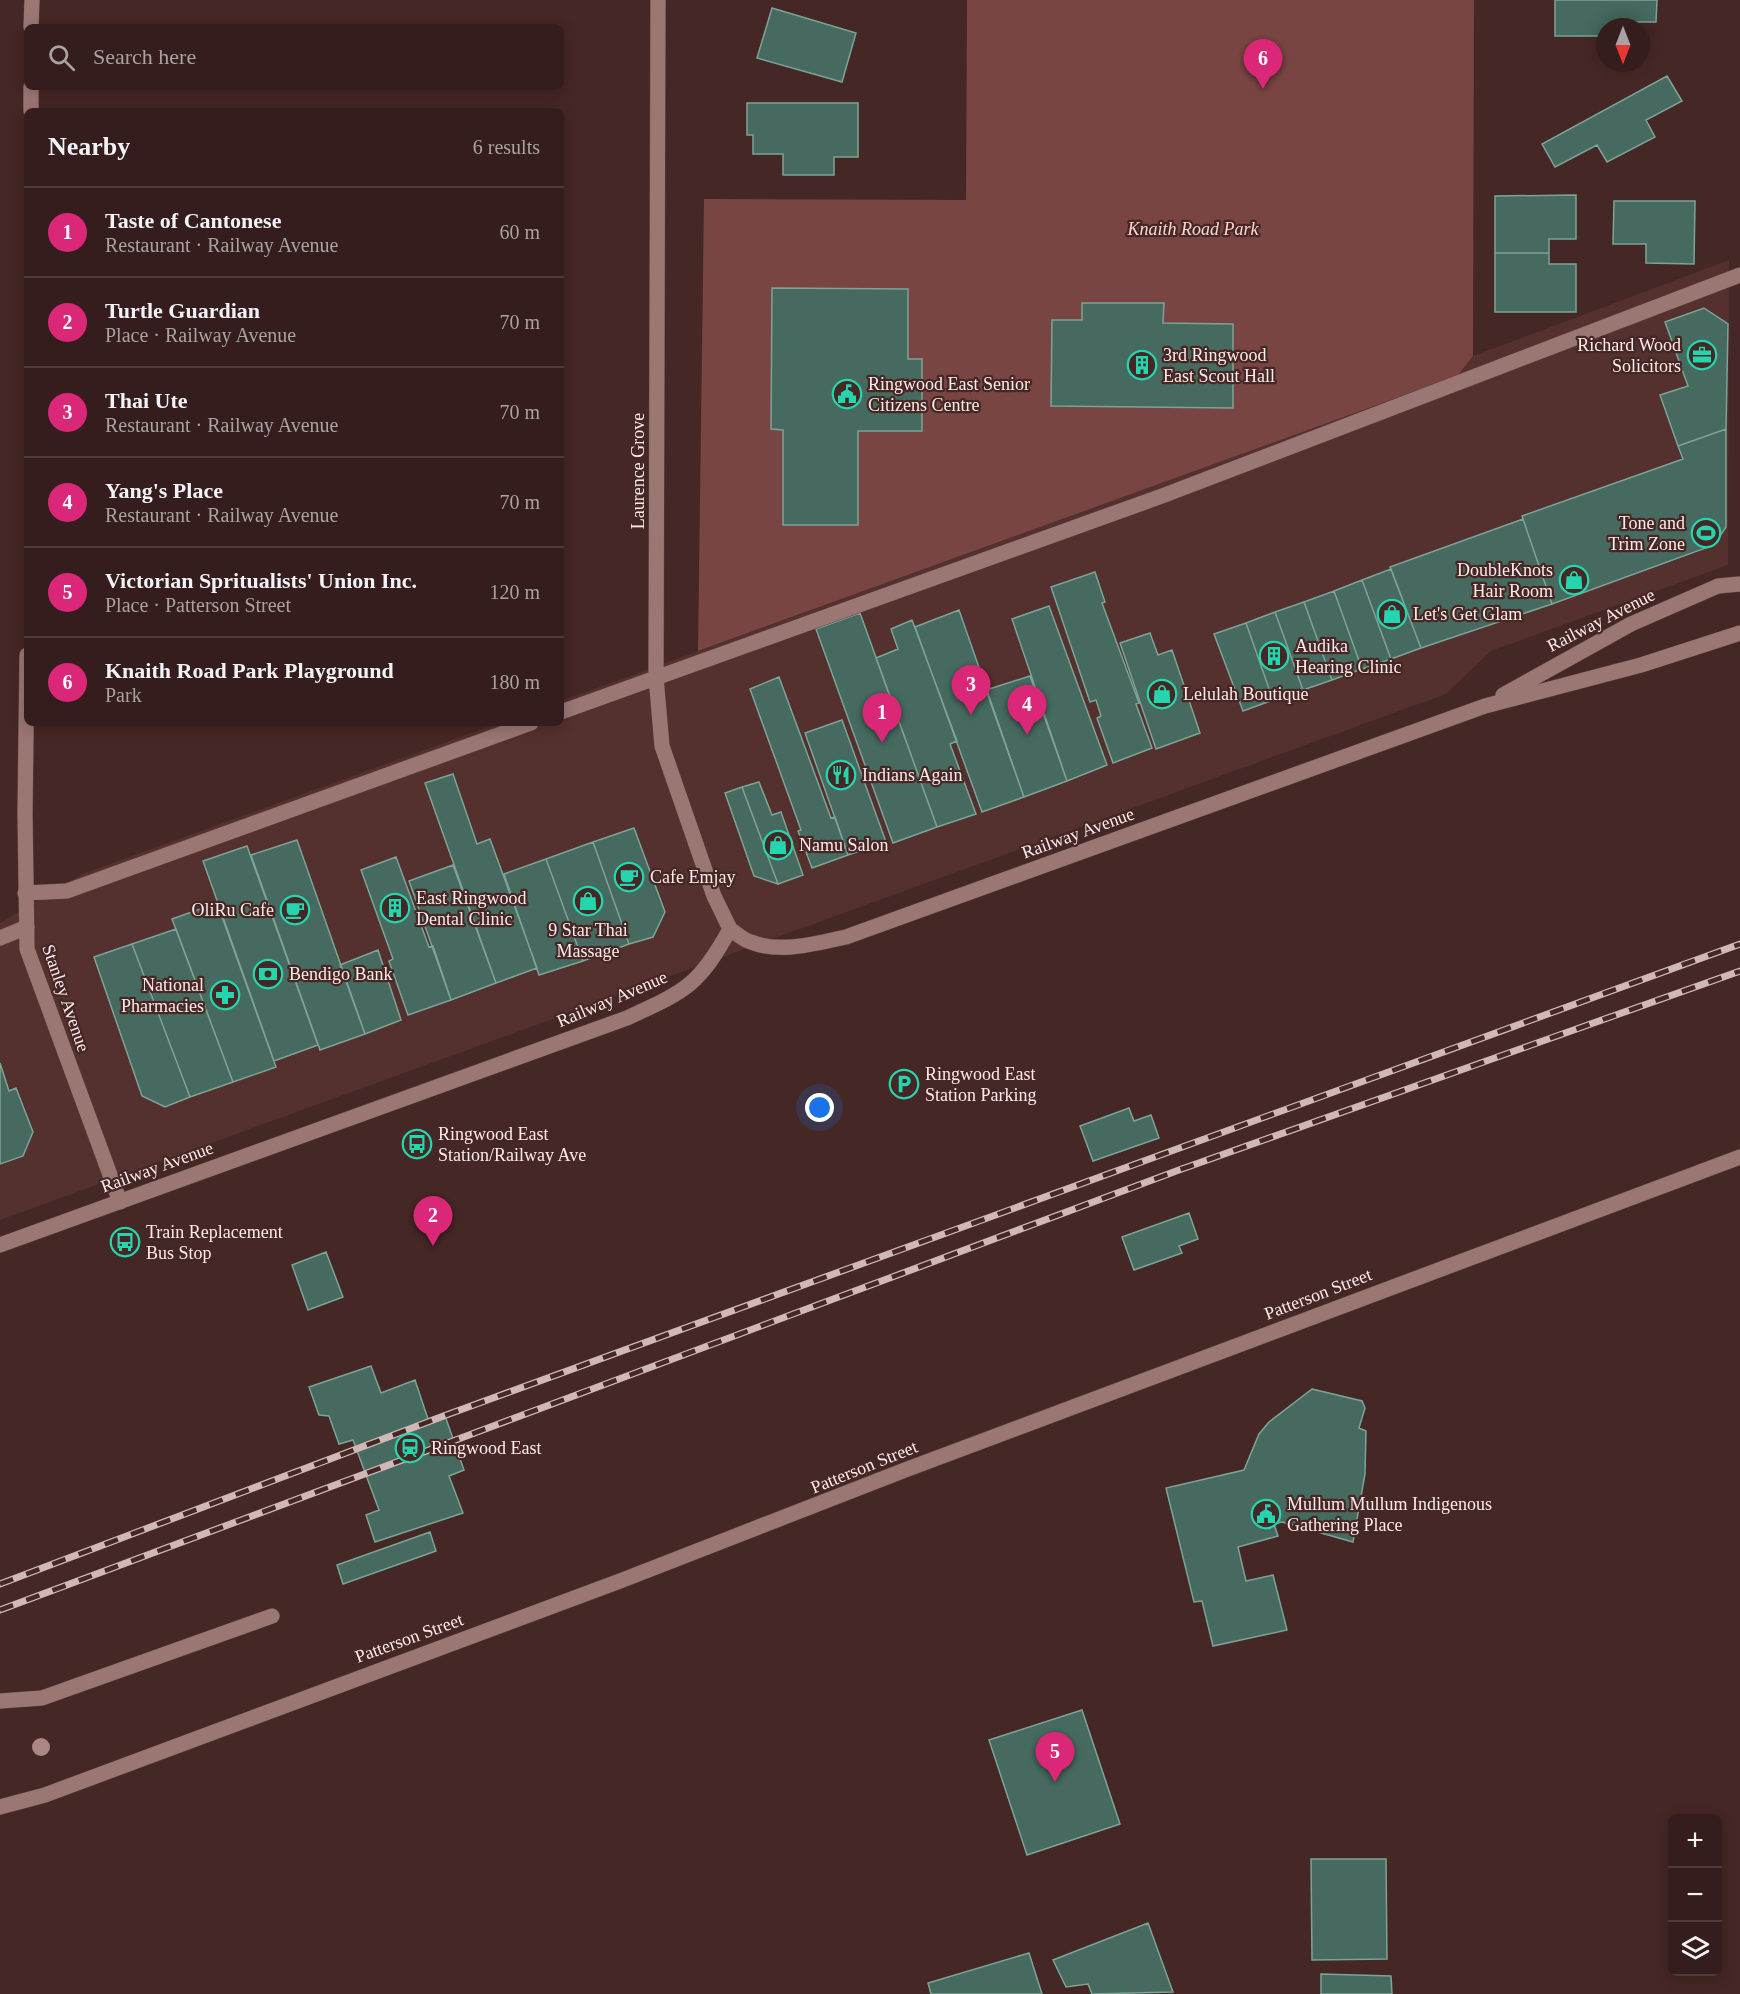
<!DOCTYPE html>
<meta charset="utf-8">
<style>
:root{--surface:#341d1c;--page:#3c2625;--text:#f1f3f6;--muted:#a9a2a3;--line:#4e3b3b;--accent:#db2777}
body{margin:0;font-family:Georgia,serif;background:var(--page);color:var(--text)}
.controls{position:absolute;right:18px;bottom:18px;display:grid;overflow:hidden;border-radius:9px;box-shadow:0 3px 15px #0003}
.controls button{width:54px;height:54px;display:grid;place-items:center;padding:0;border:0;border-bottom:2px solid var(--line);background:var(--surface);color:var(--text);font:30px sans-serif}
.compass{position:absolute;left:1596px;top:18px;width:54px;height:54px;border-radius:50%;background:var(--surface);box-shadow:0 3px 15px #0003;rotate:180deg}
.you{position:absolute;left:820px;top:1108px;width:21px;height:21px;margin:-15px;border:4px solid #fff;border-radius:50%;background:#1a73e8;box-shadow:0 0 0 9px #1a73e833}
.badge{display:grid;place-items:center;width:39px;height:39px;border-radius:50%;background:var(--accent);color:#fff;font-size:20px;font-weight:700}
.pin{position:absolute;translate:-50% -50px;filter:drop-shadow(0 2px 3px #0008)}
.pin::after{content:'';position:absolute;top:32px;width:21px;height:18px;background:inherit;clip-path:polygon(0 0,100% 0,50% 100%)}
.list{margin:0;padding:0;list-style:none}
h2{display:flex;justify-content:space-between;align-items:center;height:78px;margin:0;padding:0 24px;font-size:26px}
h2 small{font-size:20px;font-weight:400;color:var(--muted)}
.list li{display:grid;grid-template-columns:39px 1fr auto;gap:18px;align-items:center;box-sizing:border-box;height:90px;padding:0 24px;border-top:2px solid var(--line)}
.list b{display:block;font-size:22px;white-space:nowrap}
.list p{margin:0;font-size:20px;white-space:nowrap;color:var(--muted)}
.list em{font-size:20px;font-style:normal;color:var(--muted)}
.icon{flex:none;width:33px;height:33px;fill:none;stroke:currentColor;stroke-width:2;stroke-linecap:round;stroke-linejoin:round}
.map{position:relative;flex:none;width:1740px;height:1994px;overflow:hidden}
.search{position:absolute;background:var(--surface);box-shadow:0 3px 15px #0003;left:24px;top:24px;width:540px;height:66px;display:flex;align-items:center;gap:15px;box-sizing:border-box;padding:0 21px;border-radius:9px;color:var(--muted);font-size:22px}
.panel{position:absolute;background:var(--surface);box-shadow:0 3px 15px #0003;left:24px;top:108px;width:540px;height:618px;border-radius:9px}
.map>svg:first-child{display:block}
.built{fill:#54302e}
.green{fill:#784543}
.building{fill:#466a5f;stroke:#7da397;stroke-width:1.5}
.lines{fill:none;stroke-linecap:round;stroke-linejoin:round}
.minor-casing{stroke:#5d4442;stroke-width:16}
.minor{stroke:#9b7774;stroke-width:15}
.rail-casing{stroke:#cfb8b6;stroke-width:7}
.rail{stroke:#452725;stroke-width:4.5;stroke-dasharray:14;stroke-linecap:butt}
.tree{fill:#ab8784}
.labels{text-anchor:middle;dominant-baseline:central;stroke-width:4.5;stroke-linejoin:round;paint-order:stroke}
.park-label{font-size:18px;font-style:italic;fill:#fed5d2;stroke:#452725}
.poi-label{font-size:18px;fill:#feeae8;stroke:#452725;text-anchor:start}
.street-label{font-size:18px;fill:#feeae8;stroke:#452725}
</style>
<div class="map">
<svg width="1740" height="1994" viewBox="0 0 1740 1994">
<rect width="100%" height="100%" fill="#452725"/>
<path class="built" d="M1729 260 1728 565 1491 651 1446 694 0 1220V923L82 874 499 723H561V701L1456 376 1473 356Z"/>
<path class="green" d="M967 0H1474L1473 356 1457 376 698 651 704 199 966 200Z"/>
<path class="building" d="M1555 0H1657L1656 22H1632V27H1605V36H1555Z
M772 8 856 33 842 82 757 58Z
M1667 76 1682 101 1646 120 1655 137 1607 162 1597 145 1555 167 1542 144Z
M747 103H858V157H834V175H783V154H753V135H747Z
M1576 195V239H1549V253H1495V196Z
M1614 201H1695L1694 264 1646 263V244H1613Z
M1495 253H1549V264H1576V312H1495Z
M772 288 908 289V359H922V431H858V525H783V430L771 429Z
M1082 303H1164L1163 323 1233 324V408L1051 406 1052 320H1082Z
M1704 308 1728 324 1726 429 1678 446 1660 395 1688 386 1665 322Z
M1726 429V527L1714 545 1552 604 1522 516 1683 459 1678 446Z
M1523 519 1552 604 1421 648 1390 567Z
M1391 569 1421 648 1391 659 1362 580Z
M1095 572 1105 602 1102 603 1139 703 1136 704 1152 748 1113 763 1097 718 1101 716 1096 700 1090 702 1051 587Z
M1362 580 1391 659 1362 669 1334 591Z
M1334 591 1362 669 1332 680 1304 602Z
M1304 602 1332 680 1303 690 1275 612Z
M1049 606 1107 765 1067 781 1012 619Z
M959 610 1024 797 982 812 915 627Z
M1275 612 1303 690 1273 700 1246 623Z
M860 613 937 827 893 843 816 629Z
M912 620 957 741 950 744 976 814 937 827 876 658 898 649 891 629Z
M1246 623 1273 700 1243 711 1214 634Z
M1150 633 1158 655 1172 650 1200 733 1156 749 1120 643Z
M1030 676 1067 781 1024 797 986 690Z
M779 677 831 818 835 817 848 855 812 868 798 831 801 830 750 689Z
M842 720 886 842 848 855 805 733Z
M453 774 477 844 490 839 537 968 496 983 425 783Z
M759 782 772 815 781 812 803 875 778 884 742 787Z
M742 787 778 884 754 876 725 793Z
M634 828 665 912 653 937 629 944 593 842Z
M297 840 365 1034 320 1050 251 855Z
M593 842 629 944 583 961 546 859Z
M247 846 318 1045 274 1061 203 861Z
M396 857 429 947 433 946 451 1000 408 1015 389 961 393 959 361 870Z
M546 859 583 961 539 975 504 874Z
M453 865 496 983 451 1000 409 881Z
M217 903 276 1067 233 1082 172 919Z
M176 929 233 1082 190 1097 132 944Z
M132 944 190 1097 165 1107 142 1096 94 957Z
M378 950 401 1020 365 1034 340 965Z
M0 1063 9 1091 16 1088 33 1132 23 1156 0 1164Z
M1129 1108 1134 1121 1151 1115 1159 1138 1093 1161 1080 1126Z
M1189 1213 1198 1239 1179 1246 1182 1253 1134 1270 1122 1237Z
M326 1252 343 1297 308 1310 292 1265Z
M371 1366 381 1393 415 1380 428 1419 444 1413 464 1470 449 1476 463 1513 375 1542 366 1515 379 1510 353 1440 339 1444 329 1416 319 1415 309 1387Z
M1312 1389 1362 1401 1365 1408 1359 1428 1366 1431 1365 1474 1353 1542 1282 1522 1274 1524 1278 1536 1238 1547 1246 1581 1273 1575 1287 1630 1213 1646 1202 1601 1194 1602 1166 1488 1244 1470 1259 1434 1269 1422Z
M430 1532 436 1551 343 1584 337 1565Z
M1082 1710 1120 1824 1027 1855 989 1740Z
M1311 1859H1386L1387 1959 1312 1960Z
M1148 1923 1173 1992 1092 1994 1088 1984 1066 1987 1053 1960Z
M1029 1953 1042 1994H931L928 1983Z
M1321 1974 1391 1976 1392 1994H1321Z"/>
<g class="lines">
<g class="minor-casing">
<path id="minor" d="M658 0 656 677 662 746 714 896 730 929
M31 27 32 0
M31 111V87
M27 655 25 814 27 949 120 1202
M1503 695 1631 624 1718 586 1740 584
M561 712 1162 496 1740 275
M25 893 67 891 531 723
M730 929C736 933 743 940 751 942 781 954 816 943 846 937L1485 706 1641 665 1740 633
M0 938 27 927
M0 1245 627 1018C685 991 698 987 730 929
M0 1701 42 1698 272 1616
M0 1807 45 1795 620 1581 905 1470 1740 1157"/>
</g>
<use href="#minor" class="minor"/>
<g class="rail-casing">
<path id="rail" d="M0 1584 449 1414 1740 944
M0 1610 1179 1170 1740 971"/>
</g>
<use href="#rail" class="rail"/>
</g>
<circle class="tree" cx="41" cy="1747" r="9"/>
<defs>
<g id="office-ring" transform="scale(1.5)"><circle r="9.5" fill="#452725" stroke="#25d5ae" stroke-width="1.5"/><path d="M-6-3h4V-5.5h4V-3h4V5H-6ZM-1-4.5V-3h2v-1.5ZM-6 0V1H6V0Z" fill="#25d5ae"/></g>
<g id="building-ring" transform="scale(1.5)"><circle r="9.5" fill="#452725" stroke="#25d5ae" stroke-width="1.5"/><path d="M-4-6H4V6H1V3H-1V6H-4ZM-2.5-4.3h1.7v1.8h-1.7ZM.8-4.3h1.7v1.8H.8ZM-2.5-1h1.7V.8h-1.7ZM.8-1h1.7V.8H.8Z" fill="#25d5ae"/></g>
<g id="civic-ring" transform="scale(1.5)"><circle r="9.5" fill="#452725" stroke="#25d5ae" stroke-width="1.5"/><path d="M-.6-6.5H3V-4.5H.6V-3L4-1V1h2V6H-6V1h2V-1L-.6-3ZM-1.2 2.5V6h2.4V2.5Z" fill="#25d5ae"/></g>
<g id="stadium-ring" transform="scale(1.5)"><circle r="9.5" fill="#452725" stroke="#25d5ae" stroke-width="1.5"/><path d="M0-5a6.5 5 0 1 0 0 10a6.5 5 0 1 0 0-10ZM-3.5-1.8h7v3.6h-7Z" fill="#25d5ae"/></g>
<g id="shop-ring" transform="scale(1.5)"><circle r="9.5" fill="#452725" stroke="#25d5ae" stroke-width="1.5"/><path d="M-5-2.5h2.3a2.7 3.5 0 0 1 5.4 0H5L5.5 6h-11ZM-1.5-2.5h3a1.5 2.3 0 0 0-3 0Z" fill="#25d5ae"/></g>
<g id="restaurant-ring" transform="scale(1.5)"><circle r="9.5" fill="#452725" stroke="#25d5ae" stroke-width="1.5"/><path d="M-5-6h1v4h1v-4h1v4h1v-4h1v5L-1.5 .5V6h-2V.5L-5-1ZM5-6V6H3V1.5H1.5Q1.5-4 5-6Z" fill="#25d5ae"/></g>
<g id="cafe-ring" transform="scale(1.5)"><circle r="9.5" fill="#452725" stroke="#25d5ae" stroke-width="1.5"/><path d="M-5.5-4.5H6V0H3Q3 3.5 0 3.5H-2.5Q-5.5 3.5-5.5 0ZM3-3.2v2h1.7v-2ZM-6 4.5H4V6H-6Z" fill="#25d5ae"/></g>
<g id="bank-ring" transform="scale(1.5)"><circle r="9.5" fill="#452725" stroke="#25d5ae" stroke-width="1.5"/><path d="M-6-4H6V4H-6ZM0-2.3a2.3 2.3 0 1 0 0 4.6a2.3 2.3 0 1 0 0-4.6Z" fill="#25d5ae"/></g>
<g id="pharmacy-ring" transform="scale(1.5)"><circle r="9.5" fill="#452725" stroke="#25d5ae" stroke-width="1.5"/><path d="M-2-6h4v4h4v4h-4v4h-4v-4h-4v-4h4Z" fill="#25d5ae"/></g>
<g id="parking-ring" transform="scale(1.5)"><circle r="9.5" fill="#452725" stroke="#25d5ae" stroke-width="1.5"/><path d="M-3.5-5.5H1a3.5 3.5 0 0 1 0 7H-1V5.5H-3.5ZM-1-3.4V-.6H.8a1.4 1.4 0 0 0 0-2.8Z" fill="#25d5ae"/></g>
<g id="bus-ring" transform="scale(1.5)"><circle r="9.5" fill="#452725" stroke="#25d5ae" stroke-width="1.5"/><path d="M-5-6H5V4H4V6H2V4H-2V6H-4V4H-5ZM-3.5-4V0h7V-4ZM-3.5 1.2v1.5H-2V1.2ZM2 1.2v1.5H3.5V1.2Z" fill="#25d5ae"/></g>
<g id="station-ring" transform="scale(1.5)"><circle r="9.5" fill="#452725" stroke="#25d5ae" stroke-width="1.5"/><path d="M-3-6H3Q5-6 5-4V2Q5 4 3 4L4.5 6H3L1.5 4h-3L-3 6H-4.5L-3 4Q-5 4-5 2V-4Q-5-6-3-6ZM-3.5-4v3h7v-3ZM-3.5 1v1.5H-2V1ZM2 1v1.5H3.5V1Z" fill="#25d5ae"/></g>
</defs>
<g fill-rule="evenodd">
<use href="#office-ring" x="1702" y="355"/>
<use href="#building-ring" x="1142" y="365"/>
<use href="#civic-ring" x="847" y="394"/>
<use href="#stadium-ring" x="1706" y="533"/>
<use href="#shop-ring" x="1574" y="580"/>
<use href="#shop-ring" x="1392" y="614"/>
<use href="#building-ring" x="1274" y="656"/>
<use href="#shop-ring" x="1162" y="694"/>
<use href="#restaurant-ring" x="841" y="775"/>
<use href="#shop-ring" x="778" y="845"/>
<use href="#cafe-ring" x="629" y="877"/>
<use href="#shop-ring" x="588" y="901"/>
<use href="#building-ring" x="395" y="908"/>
<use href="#cafe-ring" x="295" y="910"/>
<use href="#bank-ring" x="268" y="974"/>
<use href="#pharmacy-ring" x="225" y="995"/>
<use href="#parking-ring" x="904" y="1084"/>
<use href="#bus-ring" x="417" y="1144"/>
<use href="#bus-ring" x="125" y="1242"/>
<use href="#station-ring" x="410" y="1448"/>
<use href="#civic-ring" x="1266" y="1514"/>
</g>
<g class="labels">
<g class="park-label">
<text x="1193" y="229">Knaith Road Park</text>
</g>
<g class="poi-label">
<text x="1681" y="345" text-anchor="end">Richard Wood<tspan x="1681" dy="21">Solicitors</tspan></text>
<text x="1163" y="355">3rd Ringwood<tspan x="1163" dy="21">East Scout Hall</tspan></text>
<text x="868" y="384">Ringwood East Senior<tspan x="868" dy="21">Citizens Centre</tspan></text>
<text x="1685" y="523" text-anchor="end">Tone and<tspan x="1685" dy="21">Trim Zone</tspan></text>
<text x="1553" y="570" text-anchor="end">DoubleKnots<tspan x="1553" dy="21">Hair Room</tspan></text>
<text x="1413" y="614">Let's Get Glam</text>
<text x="1295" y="646">Audika<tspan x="1295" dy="21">Hearing Clinic</tspan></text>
<text x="1183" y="694">Lelulah Boutique</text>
<text x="862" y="775">Indians Again</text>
<text x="799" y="845">Namu Salon</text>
<text x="650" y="877">Cafe Emjay</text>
<text x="416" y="898">East Ringwood<tspan x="416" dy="21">Dental Clinic</tspan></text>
<text x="274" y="910" text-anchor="end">OliRu Cafe</text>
<text x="588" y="930" text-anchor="middle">9 Star Thai<tspan x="588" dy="21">Massage</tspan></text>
<text x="289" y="974">Bendigo Bank</text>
<text x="204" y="985" text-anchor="end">National<tspan x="204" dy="21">Pharmacies</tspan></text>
<text x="925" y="1074">Ringwood East<tspan x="925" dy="21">Station Parking</tspan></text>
<text x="438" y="1134">Ringwood East<tspan x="438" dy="21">Station/Railway Ave</tspan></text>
<text x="146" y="1232">Train Replacement<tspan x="146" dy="21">Bus Stop</tspan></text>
<text x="431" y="1448">Ringwood East</text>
<text x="1287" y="1504">Mullum Mullum Indigenous<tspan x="1287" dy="21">Gathering Place</tspan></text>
</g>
<g class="street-label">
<text transform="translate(638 471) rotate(-90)">Laurence Grove</text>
<text transform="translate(1601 620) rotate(-27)">Railway Avenue</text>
<text transform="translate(1078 833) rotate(-20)">Railway Avenue</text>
<text transform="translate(66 998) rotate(71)">Stanley Avenue</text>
<text transform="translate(612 999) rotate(-23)">Railway Avenue</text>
<text transform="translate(157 1167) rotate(-20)">Railway Avenue</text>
<text transform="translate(1318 1294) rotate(-21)">Patterson Street</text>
<text transform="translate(864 1467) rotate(-22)">Patterson Street</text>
<text transform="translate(409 1638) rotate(-20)">Patterson Street</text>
</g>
</g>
</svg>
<div class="controls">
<button>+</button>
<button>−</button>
<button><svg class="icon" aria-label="layers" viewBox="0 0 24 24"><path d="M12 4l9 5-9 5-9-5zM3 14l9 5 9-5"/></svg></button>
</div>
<svg class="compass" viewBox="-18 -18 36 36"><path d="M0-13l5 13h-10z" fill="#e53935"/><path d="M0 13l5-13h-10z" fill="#a9a2a3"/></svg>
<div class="you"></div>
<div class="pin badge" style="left:882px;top:743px">1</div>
<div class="pin badge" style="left:433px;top:1246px">2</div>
<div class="pin badge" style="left:971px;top:715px">3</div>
<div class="pin badge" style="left:1027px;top:735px">4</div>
<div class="pin badge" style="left:1055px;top:1782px">5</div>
<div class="pin badge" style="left:1263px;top:89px">6</div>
<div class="search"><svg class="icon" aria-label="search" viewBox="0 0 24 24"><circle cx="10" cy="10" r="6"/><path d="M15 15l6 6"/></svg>Search here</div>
<section class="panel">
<h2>Nearby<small>6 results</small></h2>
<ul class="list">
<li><span class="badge">1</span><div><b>Taste of Cantonese</b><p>Restaurant · Railway Avenue</p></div><em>60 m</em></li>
<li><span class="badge">2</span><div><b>Turtle Guardian</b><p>Place · Railway Avenue</p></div><em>70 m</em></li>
<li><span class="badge">3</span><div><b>Thai Ute</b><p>Restaurant · Railway Avenue</p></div><em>70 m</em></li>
<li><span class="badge">4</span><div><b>Yang's Place</b><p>Restaurant · Railway Avenue</p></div><em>70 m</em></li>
<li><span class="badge">5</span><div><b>Victorian Spritualists' Union Inc.</b><p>Place · Patterson Street</p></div><em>120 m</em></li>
<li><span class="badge">6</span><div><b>Knaith Road Park Playground</b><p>Park</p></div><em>180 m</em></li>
</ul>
</section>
</div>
